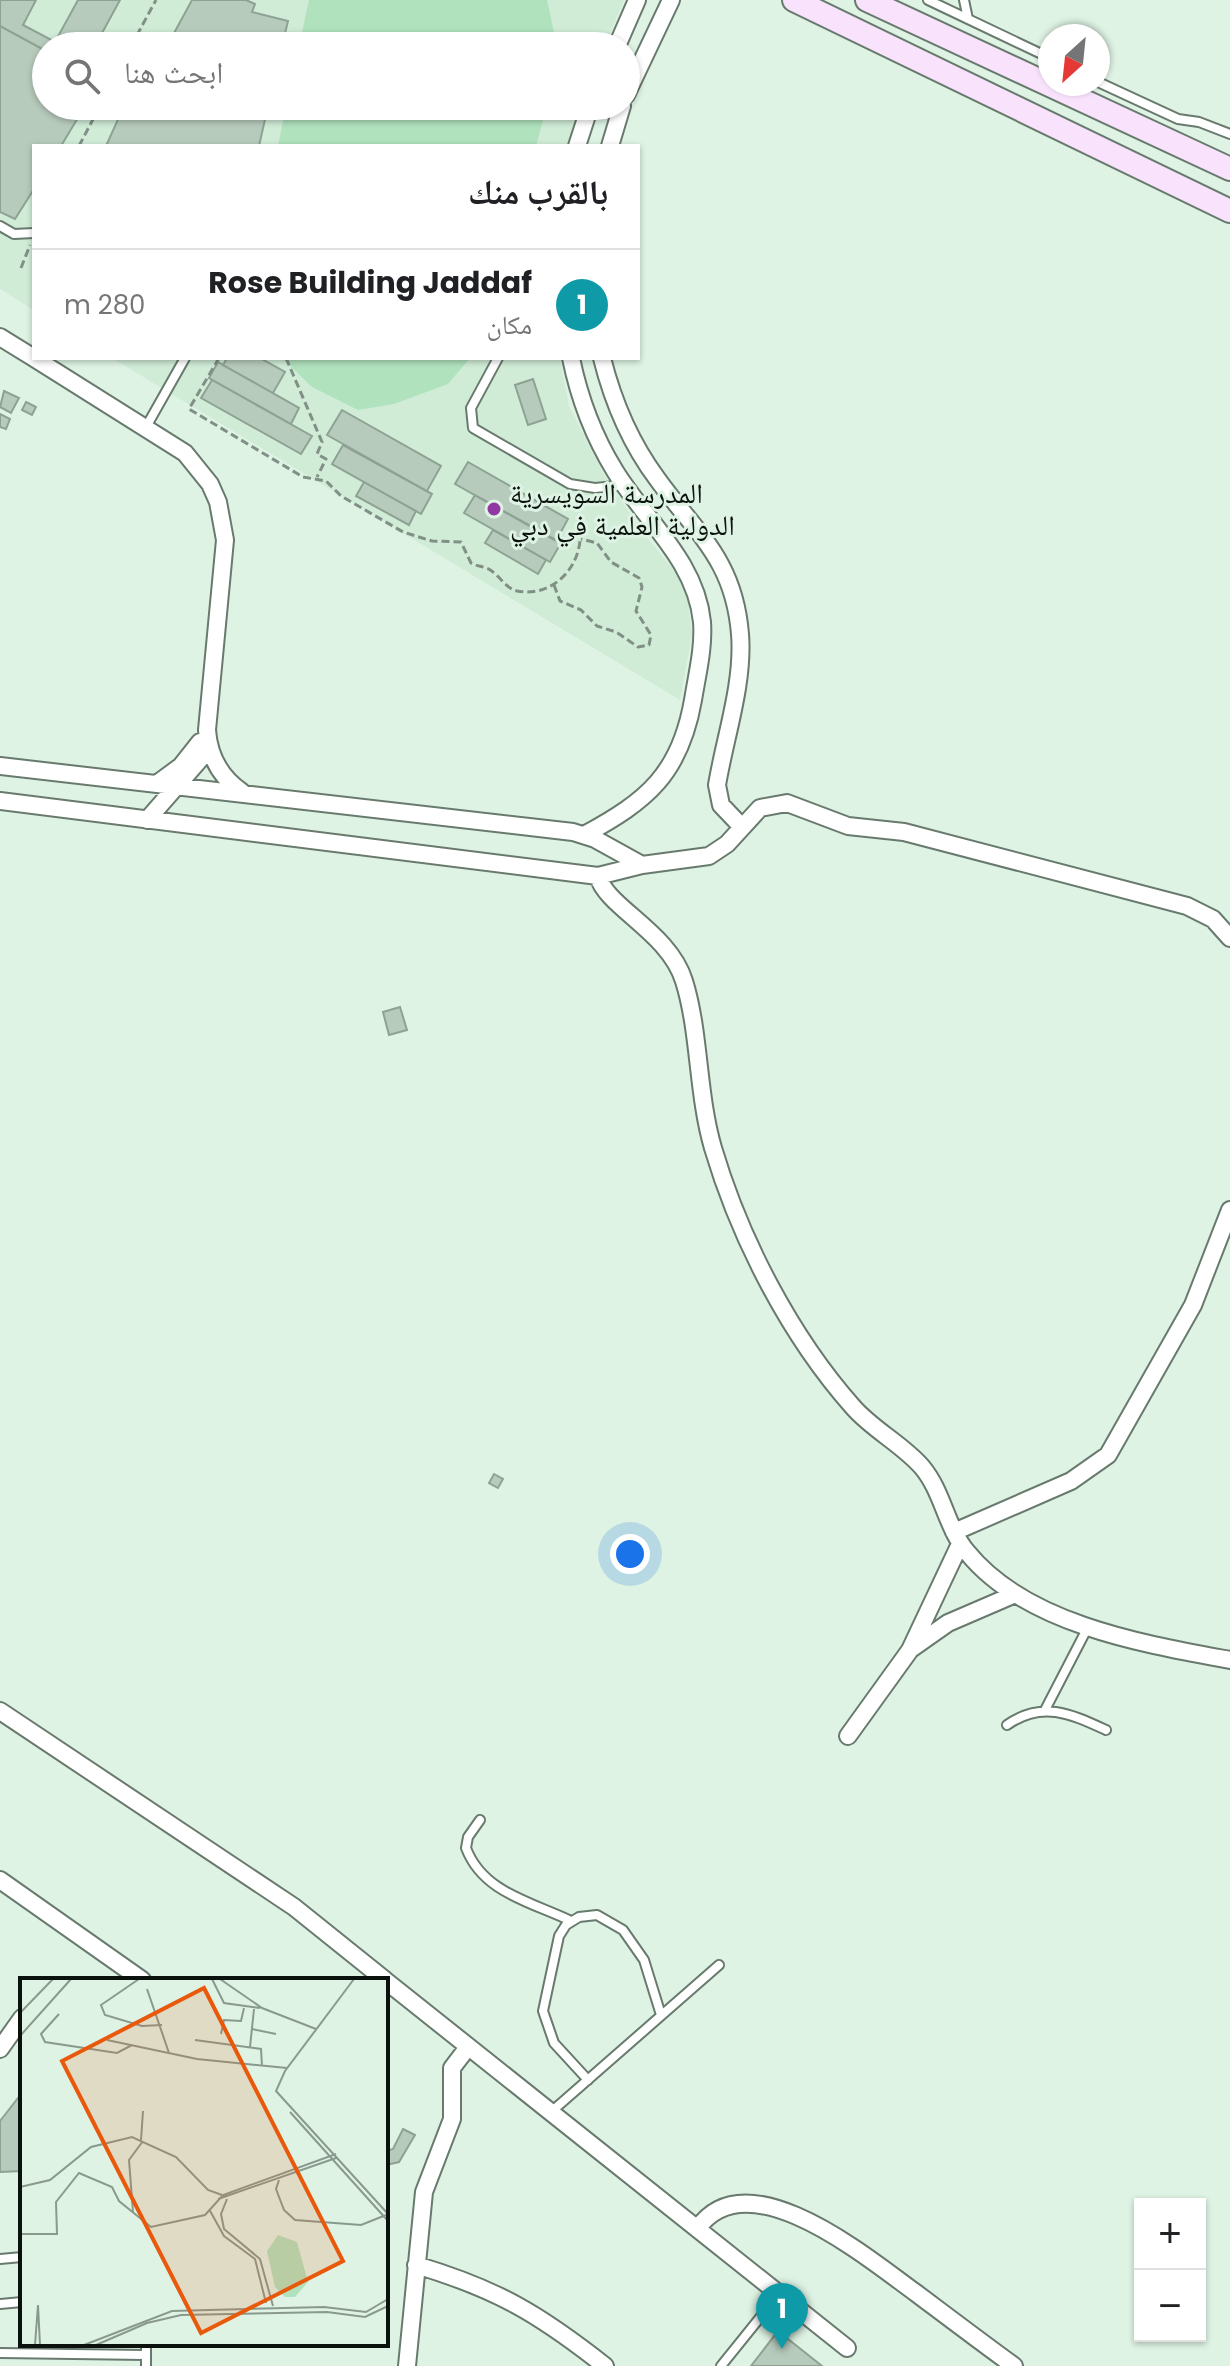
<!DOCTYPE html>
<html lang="ar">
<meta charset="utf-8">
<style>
:root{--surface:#fff;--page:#f6f6f6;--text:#202124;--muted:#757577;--line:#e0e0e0;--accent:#9138a3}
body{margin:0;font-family:Poppins,"Noto Naskh Arabic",sans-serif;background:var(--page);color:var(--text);direction:rtl}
.controls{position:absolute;right:24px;bottom:24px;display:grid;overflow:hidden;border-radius:0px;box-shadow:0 2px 6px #0004}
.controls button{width:72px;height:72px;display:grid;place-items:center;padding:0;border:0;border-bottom:2px solid var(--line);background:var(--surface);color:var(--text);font:40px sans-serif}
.compass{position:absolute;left:1038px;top:24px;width:72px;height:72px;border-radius:50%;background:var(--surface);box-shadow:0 2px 6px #0004;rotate:207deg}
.you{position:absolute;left:630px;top:1554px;width:28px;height:28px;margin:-20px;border:6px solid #fff;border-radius:50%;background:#1a73e8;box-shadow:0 0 0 12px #1a73e833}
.badge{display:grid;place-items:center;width:52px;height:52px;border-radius:50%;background:var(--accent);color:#fff;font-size:26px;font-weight:700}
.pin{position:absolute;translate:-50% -66px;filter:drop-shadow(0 2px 4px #0008)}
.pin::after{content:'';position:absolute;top:42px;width:28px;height:24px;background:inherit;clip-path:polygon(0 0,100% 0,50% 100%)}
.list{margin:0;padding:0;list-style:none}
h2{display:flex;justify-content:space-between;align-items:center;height:104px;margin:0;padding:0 32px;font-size:34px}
h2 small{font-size:26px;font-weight:400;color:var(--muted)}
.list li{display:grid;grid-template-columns:52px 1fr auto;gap:24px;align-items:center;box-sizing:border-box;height:112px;padding:0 32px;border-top:2px solid var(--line)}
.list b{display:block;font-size:30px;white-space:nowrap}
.list p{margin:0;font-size:26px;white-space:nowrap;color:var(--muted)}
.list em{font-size:26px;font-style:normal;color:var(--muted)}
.icon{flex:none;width:44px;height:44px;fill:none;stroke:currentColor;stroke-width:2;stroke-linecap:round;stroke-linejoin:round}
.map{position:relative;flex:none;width:1230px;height:2366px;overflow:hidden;direction:ltr}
.search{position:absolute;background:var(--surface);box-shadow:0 2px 6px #0004;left:32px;top:32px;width:608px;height:88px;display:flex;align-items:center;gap:20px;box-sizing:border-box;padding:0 28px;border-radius:44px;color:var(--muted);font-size:30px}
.panel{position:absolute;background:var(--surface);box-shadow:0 2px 6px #0004;left:32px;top:144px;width:608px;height:216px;border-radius:0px;direction:rtl}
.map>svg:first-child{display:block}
.built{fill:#d0ecd7}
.green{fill:#b0e2be}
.building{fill:#b7cbbc;stroke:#8ea293;stroke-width:2}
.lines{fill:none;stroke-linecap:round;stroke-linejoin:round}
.lane-casing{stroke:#687a6d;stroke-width:12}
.street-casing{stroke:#687a6d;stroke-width:20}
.secondary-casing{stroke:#687a6d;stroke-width:26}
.path{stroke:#819086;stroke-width:3;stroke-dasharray:8 4;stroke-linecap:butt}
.lane{stroke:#fff;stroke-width:8}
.street{stroke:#fff;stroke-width:16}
.secondary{stroke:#f8e2fc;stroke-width:22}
.poi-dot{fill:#9138a3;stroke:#def3e4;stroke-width:3}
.labels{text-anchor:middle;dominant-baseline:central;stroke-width:6;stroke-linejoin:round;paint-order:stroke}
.poi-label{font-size:28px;fill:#0b120d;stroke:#def3e4;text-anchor:start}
.inset-road{fill:none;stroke:#8a998e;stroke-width:2}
.view{fill:#e8590c;fill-opacity:0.15;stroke:#e8590c;stroke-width:4}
.inset-edge{fill:none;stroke:#0b120d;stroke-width:4}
</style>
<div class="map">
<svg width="1230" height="2366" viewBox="0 0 1230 2366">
<rect width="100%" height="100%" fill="#def3e4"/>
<path class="built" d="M0 0H624L605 46H46V106H581L571 146H34V310L0 289Z
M112 358H560L569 406 603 473 641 530 677 574 688 600 692 635 680 700Z"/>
<path class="green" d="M309 0H547L557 46H299Z
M286 106H547L536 146H278Z
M282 358H470L448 384 394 404 358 410 312 387Z"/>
<path class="building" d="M0 0H36L23 25 55 42 78 0H120L95 46H46V51L0 26Z
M192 0H246L255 4 252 12 288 21 282 46H167Z
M0 26 46 51V106H85L61 146H34V189L15 219 0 212Z
M124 106H268L259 146H106Z
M227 358H260L285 372 273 393 223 365Z
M218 362 299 408 291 424 209 378Z
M533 379 546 419 528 425 515 385Z
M212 380 312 436 301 454 201 398Z
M4 391 19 398 11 413 0 407Z
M26 402 36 407 32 415 22 410Z
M342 410 441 466 427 491 327 435Z
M0 414 10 419 6 429 0 427Z
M343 445 432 494 421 514 332 464Z
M468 462 568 519 556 541 455 484Z
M364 482 416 511 409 525 356 496Z
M475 495 561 543 550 562 464 513Z
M493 530 546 560 538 574 485 543Z
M400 1007 407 1030 389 1035 383 1012Z
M494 1474 503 1479 498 1488 489 1483Z
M22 2093V2171L0 2172V2121Z
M403 2129 415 2135 399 2162 386 2165V2151L393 2149Z
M778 2331 822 2366H751Z"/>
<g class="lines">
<g class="lane-casing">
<path id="lane" d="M928 0 1050 58
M964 0 968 19
M1098 82 1178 119 1199 122 1230 134
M0 226 14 234 34 233
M498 358 471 408 473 428 570 484 595 488 625 485
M146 427 185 358
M1045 1710 1089 1625
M1007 1725C1042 1700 1071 1714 1106 1730
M480 1820 468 1837 466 1848C483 1893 532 1902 571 1921
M588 2080 554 2043 543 2011 559 1936 566 1925 579 1917 597 1915 623 1930 644 1960 661 2015
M551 2112 719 1965
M0 2259 22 2257
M0 2304 22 2302
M146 2344V2366
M0 2353 146 2355
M721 2366 779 2294"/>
</g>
<g class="street-casing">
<path id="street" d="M617 46 637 0
M626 95 671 0
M577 146 590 106
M610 146 622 106
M0 337 34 358
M34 358 185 453 210 484 218 502 225 540 207 730C209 757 220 777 242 792
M571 358C579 397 594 437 615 471 645 520 696 561 702 622 704 648 697 675 693 700 680 774 647 801 584 835
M602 358C613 402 631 444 658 480 697 534 734 560 740 634 744 683 725 737 717 785L721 805 741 826
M0 766 573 832 595 839 642 865
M158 783 181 766 200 742
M0 801 598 876 642 865 709 856 727 844 760 808 787 803 848 826 904 832 1187 906 1213 919 1230 938
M147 820 209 749
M598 876C606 907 669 932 684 981 700 1032 697 1093 713 1148 740 1239 790 1336 853 1407 873 1430 902 1444 922 1467 943 1492 946 1527 967 1552 1025 1624 1143 1644 1230 1660
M954 1532 1071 1481 1108 1455 1193 1305 1230 1210
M911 1649 948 1623 1013 1595
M0 1711 294 1907 385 1980
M848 1736 910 1650 960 1544
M0 1880 142 1980
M386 1981 847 2348
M0 2049 22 2018
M698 2228C748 2157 870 2260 916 2293 948 2317 981 2342 1014 2366
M416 2265C497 2289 539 2314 605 2366
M407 2366 424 2192 452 2119V2068L468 2047"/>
</g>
<g class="secondary-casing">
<path id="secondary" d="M794 0 1230 211
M867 0 1230 169"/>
</g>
<path class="path" d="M131 46 156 0
M79 146 100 106
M21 268 30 245
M219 358 189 409 303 477 326 481 341 496 403 532 432 541 461 542 471 563C478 567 486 566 493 572 501 578 506 588 517 591 558 599 589 557 578 520
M286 358 322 442 317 454 326 459 317 477
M554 585 560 601 581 610 597 626 616 632 638 647 649 645 651 635 636 611 642 587 639 578 611 562 597 543 581 539"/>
<use href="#lane" class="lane"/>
<use href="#street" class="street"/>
<use href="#secondary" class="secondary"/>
</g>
<circle class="poi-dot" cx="494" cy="509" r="8"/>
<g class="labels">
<g class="poi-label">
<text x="510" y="493">المدرسة السويسرية<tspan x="510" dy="32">الدولية العلمية في دبي</tspan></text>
</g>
</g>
<g transform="translate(20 1978)">
<rect width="368" height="368" fill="#def3e4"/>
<path d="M258 257 277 264 288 304 275 319H265L255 309 247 273Z" fill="#b0e2be"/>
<path class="inset-road" d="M119 1 81 27 85 37 122 48 142 47M192 1 204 25 240 30M200 1 242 30 296 51M334 1 265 93 256 113 368 236M127 11 149 75M0 35 33 1M39 36 21 56 25 64 97 75 112 67M232 51 256 56M201 56 204 42 221 43 224 30M0 58 51 1M87 62 177 81 267 90M175 62 241 71 242 88M230 69 234 31M270 134 368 243M121 162 123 133M259 202 256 211 264 232 275 242 341 247 366 237M0 209 30 202 71 169 112 159 156 179 188 212 202 217M198 221 316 180M207 221 201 236 204 251 240 281 253 328M189 231 204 258 235 281 246 325M113 234 109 182 123 163M0 256H37L36 224 59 195 92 209 99 223 131 249 185 237 203 217 316 176M15 367 18 327 20 367M64 367 152 333 304 329 346 334 368 321M76 367 127 345 161 337 307 334 345 339 368 328"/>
<path class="view" d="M184 10 323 283 181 355 42 83Z"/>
<rect width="368" height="368" class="inset-edge"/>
</g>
</svg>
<div class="controls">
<button>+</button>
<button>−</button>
</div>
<svg class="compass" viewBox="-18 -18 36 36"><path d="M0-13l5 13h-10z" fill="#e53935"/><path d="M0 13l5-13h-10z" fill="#757577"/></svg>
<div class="you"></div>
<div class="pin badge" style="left:782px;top:2349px;background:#0f9aa8">1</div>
<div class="search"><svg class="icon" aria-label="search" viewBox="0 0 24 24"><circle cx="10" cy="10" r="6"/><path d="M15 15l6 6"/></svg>ابحث هنا</div>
<section class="panel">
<h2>بالقرب منك<small></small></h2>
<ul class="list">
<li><span class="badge" style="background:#0f9aa8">1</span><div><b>Rose Building Jaddaf</b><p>مكان</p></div><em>280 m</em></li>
</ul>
</section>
</div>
